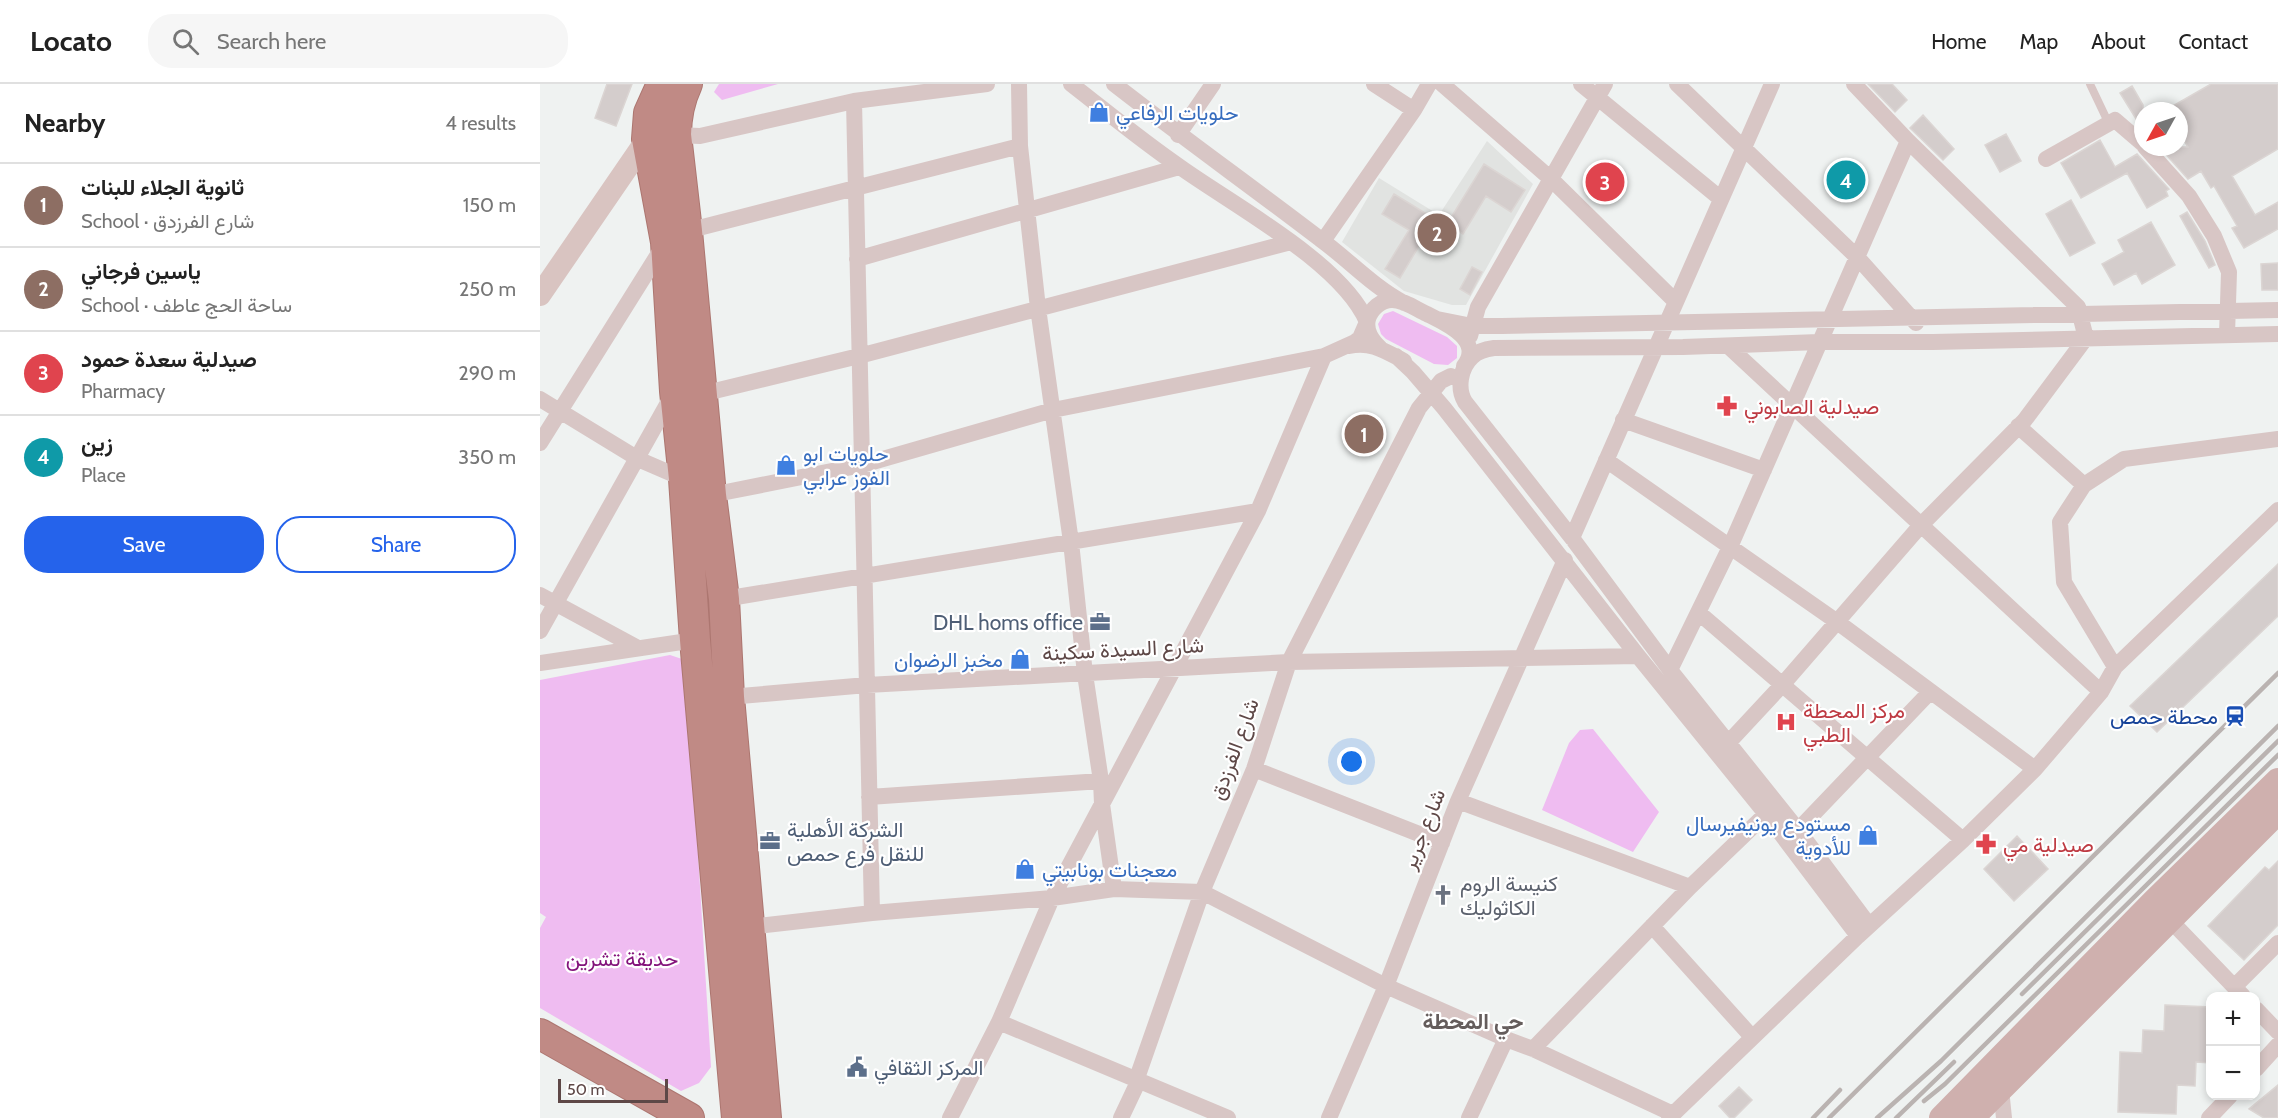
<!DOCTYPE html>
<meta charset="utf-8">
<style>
:root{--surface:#fff;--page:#f6f6f6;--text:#222;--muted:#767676;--line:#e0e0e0;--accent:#2563eb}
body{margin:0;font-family:Cabin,Vazirmatn,sans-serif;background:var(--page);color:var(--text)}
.controls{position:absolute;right:18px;bottom:18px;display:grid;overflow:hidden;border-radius:12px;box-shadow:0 3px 9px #0003}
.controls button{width:54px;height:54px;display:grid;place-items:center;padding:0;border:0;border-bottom:2px solid var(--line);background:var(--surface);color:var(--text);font:30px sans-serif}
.compass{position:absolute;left:1594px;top:18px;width:54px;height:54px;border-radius:50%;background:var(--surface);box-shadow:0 3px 9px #0003;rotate:230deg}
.scale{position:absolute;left:18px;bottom:15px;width:110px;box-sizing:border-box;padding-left:6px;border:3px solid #5e4847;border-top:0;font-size:16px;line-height:21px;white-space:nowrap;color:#5e4847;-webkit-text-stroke:4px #fff;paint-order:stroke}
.you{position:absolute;left:812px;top:678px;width:21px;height:21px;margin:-15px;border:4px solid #fff;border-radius:50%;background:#1a73e8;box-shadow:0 0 0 9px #1a73e833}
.badge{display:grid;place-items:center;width:39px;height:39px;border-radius:50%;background:var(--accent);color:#fff;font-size:20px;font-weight:700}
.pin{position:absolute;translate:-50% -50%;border:3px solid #fff;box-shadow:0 2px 6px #0006}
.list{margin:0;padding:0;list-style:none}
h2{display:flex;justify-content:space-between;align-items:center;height:78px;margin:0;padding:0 24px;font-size:26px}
h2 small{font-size:20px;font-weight:400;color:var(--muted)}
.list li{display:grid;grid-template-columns:39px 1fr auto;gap:18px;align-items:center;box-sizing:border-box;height:84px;padding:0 24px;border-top:2px solid var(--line)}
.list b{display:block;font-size:22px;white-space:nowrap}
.list p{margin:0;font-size:20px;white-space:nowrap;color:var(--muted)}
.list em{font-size:20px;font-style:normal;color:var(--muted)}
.actions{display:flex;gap:12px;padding:18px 24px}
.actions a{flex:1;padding:14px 0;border:2px solid var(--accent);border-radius:24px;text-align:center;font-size:21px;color:var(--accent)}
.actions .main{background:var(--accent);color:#fff}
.icon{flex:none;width:33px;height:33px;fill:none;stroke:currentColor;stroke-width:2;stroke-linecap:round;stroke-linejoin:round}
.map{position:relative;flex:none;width:1738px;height:1034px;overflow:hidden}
header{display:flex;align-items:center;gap:36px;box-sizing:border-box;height:84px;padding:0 30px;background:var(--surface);border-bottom:2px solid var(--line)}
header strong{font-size:28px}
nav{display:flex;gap:33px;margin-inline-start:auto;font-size:21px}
.search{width:420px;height:54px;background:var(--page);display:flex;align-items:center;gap:15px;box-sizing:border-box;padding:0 21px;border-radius:24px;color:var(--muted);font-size:22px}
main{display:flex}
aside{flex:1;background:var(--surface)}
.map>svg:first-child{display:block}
.education{fill:#e1e3e1}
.green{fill:#efbcf1}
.building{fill:#d4cdcc;stroke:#dbd5d3;stroke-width:1.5}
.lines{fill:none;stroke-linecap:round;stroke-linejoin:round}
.highway-casing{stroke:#ac7670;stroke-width:32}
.lane{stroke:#d8c6c5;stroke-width:8}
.street{stroke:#d8c6c5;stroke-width:16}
.secondary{stroke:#d9c4c1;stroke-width:22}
.primary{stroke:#cfb0ae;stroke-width:26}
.highway{stroke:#c08a85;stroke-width:30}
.rail{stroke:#bab3b1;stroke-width:4.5}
.labels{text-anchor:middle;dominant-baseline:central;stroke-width:4.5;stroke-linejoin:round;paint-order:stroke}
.shop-label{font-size:21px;fill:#366cbe;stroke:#fff;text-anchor:start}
.health-label{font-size:21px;fill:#be3a42;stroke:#fff;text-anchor:start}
.service-label{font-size:21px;fill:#4e5e75;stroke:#fff;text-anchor:start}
.street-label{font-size:21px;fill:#5e4847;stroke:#fff}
.transit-label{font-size:21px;fill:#164399;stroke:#fff;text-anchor:end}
.worship-label{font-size:21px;fill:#5b616d;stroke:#fff;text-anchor:start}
.park-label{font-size:21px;fill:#83137b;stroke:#fff}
.neighbourhood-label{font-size:22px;font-weight:bold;fill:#655d5c;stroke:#fff}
</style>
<header>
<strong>Locato</strong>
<div class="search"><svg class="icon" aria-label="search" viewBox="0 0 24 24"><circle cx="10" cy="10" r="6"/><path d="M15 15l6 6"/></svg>Search here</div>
<nav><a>Home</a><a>Map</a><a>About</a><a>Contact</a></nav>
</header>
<main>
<aside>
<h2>Nearby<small>4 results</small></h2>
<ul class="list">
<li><span class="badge" style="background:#8d6e63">1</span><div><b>ثانوية الجلاء للبنات</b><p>School · شارع الفرزدق</p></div><em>150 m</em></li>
<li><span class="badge" style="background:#8d6e63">2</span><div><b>ياسين فرجاني</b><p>School · ساحة الحج عاطف</p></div><em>250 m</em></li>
<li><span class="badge" style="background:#e0444e">3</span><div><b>صيدلية سعدة حمود</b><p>Pharmacy</p></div><em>290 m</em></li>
<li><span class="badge" style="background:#0f9aa8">4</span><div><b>زين</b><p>Place</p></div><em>350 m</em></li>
</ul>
<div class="actions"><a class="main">Save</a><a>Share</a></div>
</aside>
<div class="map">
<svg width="1738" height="1034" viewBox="0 0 1738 1034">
<rect width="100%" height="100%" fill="#eff2f1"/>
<path class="education" d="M947 57 993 100 926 221H912L864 207 802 158 839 94 899 131Z"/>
<path class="green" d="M179 0H238L182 16 174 8Z
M853 227 907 253 917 262V274L908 281 894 280 846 255 841 250 838 240 844 230Z
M130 571 142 575 147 589 171 983 159 999 141 1007 0 924V844L6 833 0 829V596Z
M1053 645 1119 728 1093 768 1002 726 1029 659 1040 646Z"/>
<path class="building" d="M67 0H92L76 42 55 34Z
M1328 0H1352L1367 16 1355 28Z
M1671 0H1738V65L1692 92 1715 131 1738 118V145L1704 164 1692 144 1697 142 1674 102 1671 104 1661 87 1648 95 1621 65 1624 63H1648L1639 48V27H1624Z
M1592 2 1603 21V46L1580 9Z
M1383 31 1414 65 1403 76 1370 44Z
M1466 50 1481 77 1460 88 1445 61Z
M1560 56 1575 83 1597 70 1629 105 1626 107 1628 112 1607 124 1587 89 1541 114 1521 79Z
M944 80 985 106 971 128 946 112 923 150 907 140Z
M854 110 895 135 860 194 845 185 869 146 842 130Z
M1531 116 1555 159 1530 172 1506 130Z
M1647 128 1665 157 1675 181 1669 184 1640 132Z
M1611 138 1635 181 1602 200 1596 189 1574 201 1562 180 1584 168 1578 156Z
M1738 179V206H1722L1721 180Z
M932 183 942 188 930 211 920 205Z
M1738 480V532L1617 648 1590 622Z
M1477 752 1508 785 1474 817 1444 785Z
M1738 777V841L1704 876 1668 842 1725 783 1729 786Z
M1625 921 1671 923V979L1656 978 1655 1002 1637 1001 1636 1030 1578 1028 1580 968 1602 969 1603 946 1624 947Z
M1738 1001V1034H1724L1709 1025Z
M1199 1003 1212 1016 1194 1034H1190L1179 1022Z"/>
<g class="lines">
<g class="highway-casing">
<path id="highway" d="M122 0 109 29 107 55 126 158 135 307 144 395 155 556 197 1034
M147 0C139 17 136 32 136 51L147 147 171 411 184 515 189 613 226 1034
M0 950 149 1034"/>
</g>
<path class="lane" d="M1550 0 1569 40"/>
<path class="street" d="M479 0 480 62 498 224 531 458 545 590 561 697 562 720 574 805
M574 0C642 53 712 103 780 155 809 176 832 202 864 219
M834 0 874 26 889 0
M902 0 1011 95 1135 217
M1041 0 1181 115
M1137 0 1318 174 1376 239
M1314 0 1368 57
M314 17 332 829
M136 51 160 52 314 17 447 0
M638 51 673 0
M1605 63 1649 112 1674 152 1689 188 1687 251
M1506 75 1575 36 1603 60
M147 147 480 62
M783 157 874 26
M317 175 639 83
M897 235 932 242H962L1738 226
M930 252 938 223 1065 0
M809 262C831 257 845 267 864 277
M1188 262 1561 608
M840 264C832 256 825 247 828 235 831 225 841 216 852 216 864 216 876 225 887 230 905 239 944 256 924 282
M856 272 873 288 904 324 1098 572 1226 730 1318 852
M162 310 319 272 751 158
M0 315 100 376 144 395
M1083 336 1224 386
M1478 342 1544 401
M0 359 124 161
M1066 376 1296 537 1495 685
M171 411 322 381 513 326 784 272 815 258 820 254 827 238C802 179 693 121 640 83 602 57 567 28 531 0
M1032 454 1232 0
M0 511 98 564
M184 515 718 427
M1159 529 1423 756
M0 547 133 310
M0 579 155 556
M1575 583 1524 498 1520 438 1544 401 1584 375 1738 355
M1130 586 1190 463 1368 57 1538 223 1546 254 1484 337 1381 441 1243 600 1189 658
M189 613 327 601 749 578 1098 572
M714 685 902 759
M329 713 561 697
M918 717 1150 803
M1258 746 1390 608
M1630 836 1703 912
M1329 841 1258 746 1130 586 1032 454 925 318C917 305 920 284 932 273 938 267 946 265 954 264L1143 263 1279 258H1393L1738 250
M1112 842 1212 953
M209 843 332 829 512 814 574 805 662 808 846 902 966 955 993 965 1133 1030
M1694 903 1738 859
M1716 925 1738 948
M459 938 688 1034
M993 965 1150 803 1226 730
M1716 985 1738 961
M1461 1005 1464 1034
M410 1034 459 938 512 814 718 427 784 272
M581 1034 598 998 597 994 662 808 714 685 749 578 879 324 901 297 911 292
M789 1034 846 902 918 717 1025 476
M929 1034 966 955
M1129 1034 1318 852 1423 756 1495 685 1561 608 1575 583 1738 426
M1669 1034 1690 1012"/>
<path class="secondary" d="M0 211 107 55 113 51"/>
<path class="primary" d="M1402 1034 1615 817 1738 697
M1431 1034 1738 727"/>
<use href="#highway" class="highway"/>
<path class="rail" d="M1482 910 1738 657
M1384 1017 1405 1000 1738 671
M1273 1034 1300 1006
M1289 1034 1738 589
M1337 1034 1401 977 1738 642
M1356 1034 1414 978"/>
</g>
<defs>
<g id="shop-bare" transform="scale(1.62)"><path d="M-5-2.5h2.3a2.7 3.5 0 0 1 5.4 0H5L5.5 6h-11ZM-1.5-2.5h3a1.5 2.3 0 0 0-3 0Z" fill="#3f7fe0" stroke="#fff" stroke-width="2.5" paint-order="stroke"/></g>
<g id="pharmacy-bare" transform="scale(1.62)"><path d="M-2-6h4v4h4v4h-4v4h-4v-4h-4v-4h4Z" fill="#e0444e" stroke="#fff" stroke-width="2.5" paint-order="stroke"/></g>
<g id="office-bare" transform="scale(1.62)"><path d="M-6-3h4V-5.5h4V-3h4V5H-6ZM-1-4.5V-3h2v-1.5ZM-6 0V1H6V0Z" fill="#5c6f8a" stroke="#fff" stroke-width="2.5" paint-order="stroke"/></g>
<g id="station-bare" transform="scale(1.62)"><path d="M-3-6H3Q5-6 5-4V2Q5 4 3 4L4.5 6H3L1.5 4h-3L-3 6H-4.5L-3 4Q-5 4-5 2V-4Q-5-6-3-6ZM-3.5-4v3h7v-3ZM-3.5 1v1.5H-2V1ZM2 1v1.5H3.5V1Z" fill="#1a4fb4" stroke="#fff" stroke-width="2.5" paint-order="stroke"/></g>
<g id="hospital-bare" transform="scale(1.62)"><path d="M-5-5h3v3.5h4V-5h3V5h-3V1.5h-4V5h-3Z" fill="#e0444e" stroke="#fff" stroke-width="2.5" paint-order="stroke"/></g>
<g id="church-bare" transform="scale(1.62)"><path d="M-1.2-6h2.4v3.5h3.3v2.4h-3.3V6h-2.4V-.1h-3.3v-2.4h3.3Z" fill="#6b7280" stroke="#fff" stroke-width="2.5" paint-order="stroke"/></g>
<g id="civic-bare" transform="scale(1.62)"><path d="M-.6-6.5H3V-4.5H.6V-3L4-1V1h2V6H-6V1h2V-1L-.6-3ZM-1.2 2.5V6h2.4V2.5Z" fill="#5c6f8a" stroke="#fff" stroke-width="2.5" paint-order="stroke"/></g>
</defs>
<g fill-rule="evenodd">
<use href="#shop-bare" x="559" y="28"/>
<use href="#pharmacy-bare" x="1187" y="322"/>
<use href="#shop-bare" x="246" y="381"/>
<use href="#office-bare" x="560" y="538"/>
<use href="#shop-bare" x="480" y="575"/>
<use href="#station-bare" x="1695" y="632"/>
<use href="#hospital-bare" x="1246" y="638"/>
<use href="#shop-bare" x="1328" y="751"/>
<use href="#office-bare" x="230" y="757"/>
<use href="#pharmacy-bare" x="1446" y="760"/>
<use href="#shop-bare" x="485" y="785"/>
<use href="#church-bare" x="903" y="811"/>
<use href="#civic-bare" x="317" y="983"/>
</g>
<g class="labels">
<g class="shop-label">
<text x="576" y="28">حلويات الرفاعي</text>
<text x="263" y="369">حلويات ابو<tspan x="263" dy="24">الفوز عرابي</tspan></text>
<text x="463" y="575" text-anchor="end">مخبز الرضوان</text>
<text x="1311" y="739" text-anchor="end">مستودع يونيفيرسال<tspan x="1311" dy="24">للأدوية</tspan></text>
<text x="502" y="785">معجنات بونابيتي</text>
</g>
<g class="health-label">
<text x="1204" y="322">صيدلية الصابوني</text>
<text x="1263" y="626">مركز المحطة<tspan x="1263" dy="24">الطبي</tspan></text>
<text x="1463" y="760">صيدلية مي</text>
</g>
<g class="service-label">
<text x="543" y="538" text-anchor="end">DHL homs office</text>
<text x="247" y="745">الشركة الأهلية<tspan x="247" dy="24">للنقل فرع حمص</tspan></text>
<text x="334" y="983">المركز الثقافي</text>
</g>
<g class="street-label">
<text transform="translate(583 565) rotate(-3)">شارع السيدة سكينة</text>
<text transform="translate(694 665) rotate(-70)">شارع الفرزدق</text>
<text transform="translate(883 745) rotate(-68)">شارع جرير</text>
</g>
<g class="transit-label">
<text x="1678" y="632">محطة حمص</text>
</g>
<g class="worship-label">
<text x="920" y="799">كنيسة الروم<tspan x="920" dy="24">الكاثوليك</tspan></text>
</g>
<g class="park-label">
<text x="82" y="874">حديقة تشرين</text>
</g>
<g class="neighbourhood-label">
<text x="933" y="937">حي المحطة</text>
</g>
</g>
</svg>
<div class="controls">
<button>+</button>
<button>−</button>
</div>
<svg class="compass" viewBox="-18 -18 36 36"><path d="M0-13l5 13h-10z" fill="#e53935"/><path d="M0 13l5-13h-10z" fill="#767676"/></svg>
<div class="scale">50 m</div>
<div class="you"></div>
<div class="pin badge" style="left:824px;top:350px;background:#8d6e63">1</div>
<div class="pin badge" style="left:897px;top:149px;background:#8d6e63">2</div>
<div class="pin badge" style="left:1065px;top:98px;background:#e0444e">3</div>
<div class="pin badge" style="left:1306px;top:96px;background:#0f9aa8">4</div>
</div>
</main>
